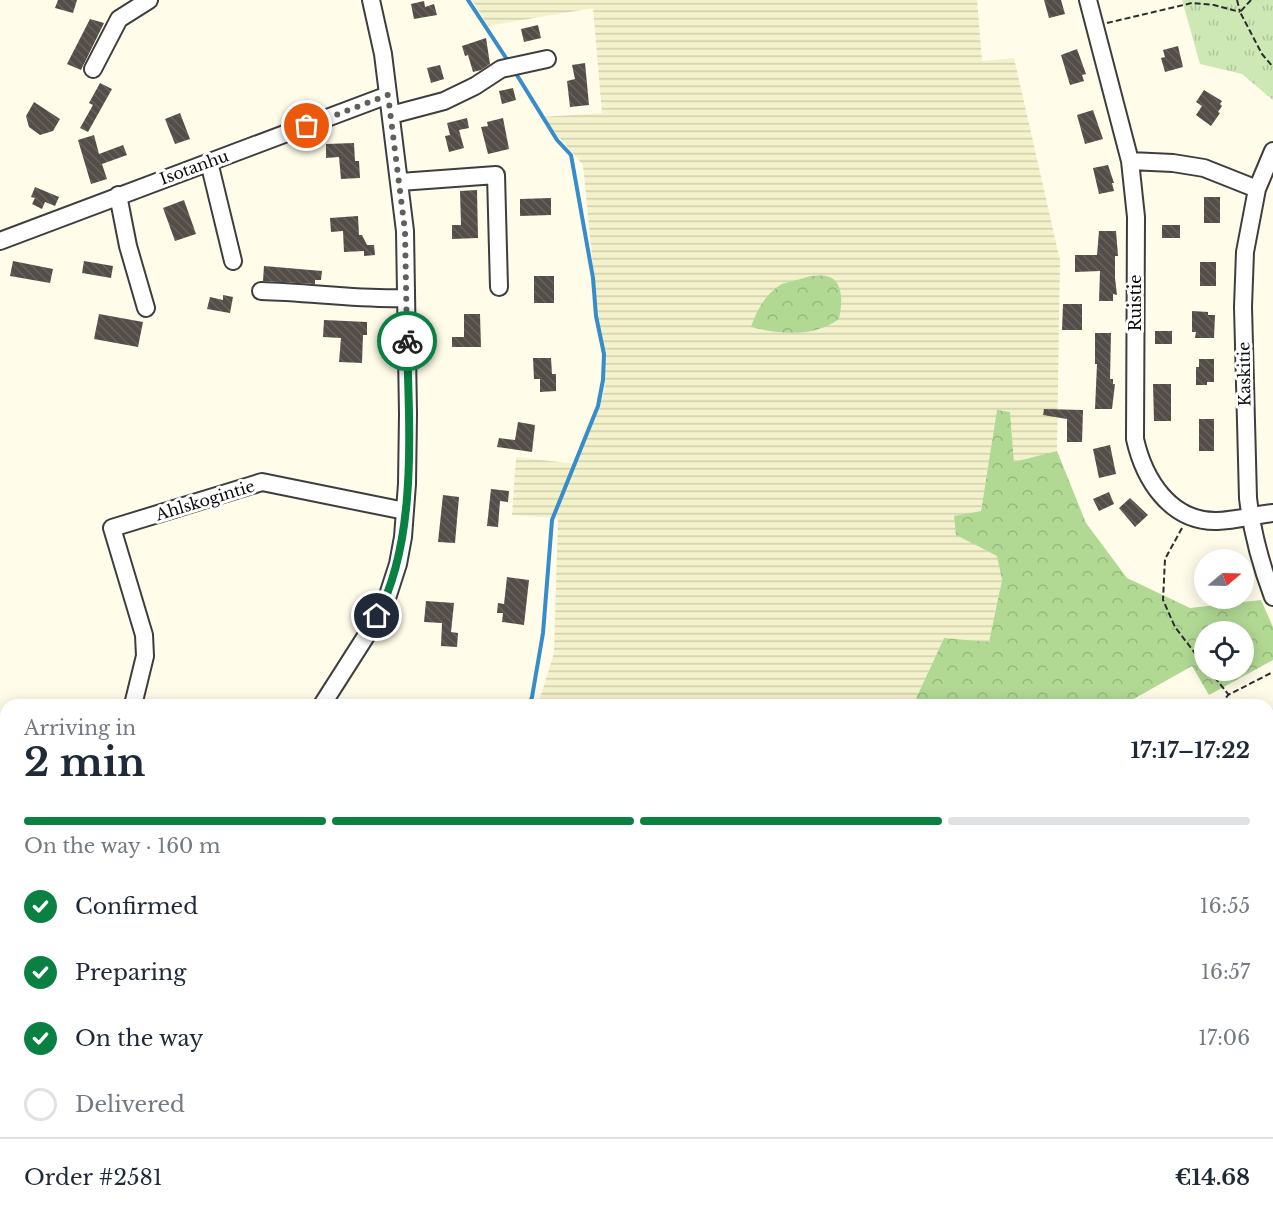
<!DOCTYPE html>
<meta charset="utf-8">
<style>
body{margin:0;font-family:"Libre Baskerville",serif;background:#f2f2f3;color:#1f2937;height:100vh;display:flex;flex-direction:column;font-size:22px;white-space:nowrap}
*{box-sizing:border-box;margin:0}
p{font-size:20px;color:#747a83}
.icon{flex:none;width:33px;height:33px;fill:none;stroke:currentColor;stroke-width:2;stroke-linecap:round;stroke-linejoin:round}
.map{position:relative;flex:1;overflow:hidden}
.details{position:absolute;left:0px;top:699px;width:1274px;height:528px;display:flex;flex-direction:column;background:#fff;border-radius:18px 18px 0 0;box-shadow:0 3px 15px #0003}
.details>*{flex:none}
.needle{width:39px;rotate:71deg}
.controls{position:absolute;left:1194px;top:549px;display:grid;gap:12px}
.controls a{display:grid;place-items:center;width:60px;height:60px;border-radius:50%;background:#fff;box-shadow:0 3px 15px #0003;font-size:30px}
.pin{position:absolute;display:grid;place-items:center;width:51px;height:51px;color:#fff;margin:-26px;border:3px solid #fff;border-radius:50%;box-shadow:0 2px 6px #0007}
.courier{position:absolute;display:grid;place-items:center;width:60px;height:60px;margin:-30px;border:4px solid #0b8043;border-radius:50%;background:#fff;color:#222;box-shadow:0 2px 8px #0007}
.summary em{font-style:normal;font-weight:700}
.summary div{display:flex;flex-direction:column-reverse}
.summary{display:flex;align-items:center;justify-content:space-between;height:102px;padding:0 24px}
h1{font-size:39px;font-weight:700;line-height:45px}
.bar{display:grid;grid-template-columns:repeat(4,1fr);gap:9px 6px;align-content:center;height:72px;padding:0 24px}
.bar i{height:8px;border-radius:4px;background:#e0e1e3}
.bar .selected{background:#0b8043}
.bar p{grid-column:span 4}
.line{display:flex;align-items:center;gap:15px;padding:0 24px;border-top:2px solid #e0e1e3}
.line div{flex:1}
ol{padding:0 24px;list-style:none}
li{display:flex;align-items:center;gap:18px;height:66px}
li p{margin-inline-start:auto}
li .icon{padding:6px;border-radius:50%;background:#0b8043;color:#fff;stroke-width:4}
li:last-child{color:#747a83}
li i{width:33px;height:33px;border:3px solid #e0e1e3;border-radius:50%}
.map>svg:first-child{display:block}
.farmland{fill:url(#farmland-rules)}
.grass{fill:url(#grass-tufts)}
.forest{fill:url(#forest-crowns);fill-rule:evenodd}
.lines{fill:none;stroke-linecap:round;stroke-linejoin:round}
.stream{stroke:#378ccc;stroke-width:4}
.building{fill:url(#building-back-hatch)}
.minor-casing{stroke:#3e3e3e;stroke-width:20}
.path{stroke:#2d2d2d;stroke-width:2;stroke-dasharray:6 3;stroke-linecap:butt}
.minor{stroke:#fff;stroke-width:16}
.done{stroke:#605f59;stroke-width:6;stroke-dasharray:0 10.8}
.route{stroke:#0b8043;stroke-width:8}
.labels{text-anchor:middle;stroke-width:6;stroke-linejoin:round;paint-order:stroke}
.street-label{font-size:16px;fill:#0b0b0b;stroke:#fff}
</style>
<div class="map">
<svg width="1273" height="1227" viewBox="0 0 1273 1227">
<defs>
<pattern id="farmland-rules" width="6" height="5" patternUnits="userSpaceOnUse" patternTransform="scale(1.5)"><rect width="6" height="5" fill="#f4f2cb"/><path d="M0 2.5h6" fill="none" stroke="#d0cead"/></pattern>
<pattern id="grass-tufts" width="24" height="20" patternUnits="userSpaceOnUse" patternTransform="scale(1.5)"><rect width="24" height="20" fill="#cee8b5"/><path d="M3 7l-1-3M5 7V3M7 7l1-3M15 17l-1-3M17 17v-4M19 17l1-3" fill="none" stroke="#b0c69a"/></pattern>
<pattern id="forest-crowns" width="20" height="18" patternUnits="userSpaceOnUse" patternTransform="scale(1.5)"><rect width="20" height="18" fill="#b1d994"/><path d="M2 6a3 3 0 1 1 6 0M12 15a3 3 0 1 1 6 0" fill="none" stroke="#97b97e"/></pattern>
<pattern id="building-back-hatch" width="6" height="6" patternUnits="userSpaceOnUse" patternTransform="scale(1.5)"><rect width="6" height="6" fill="#544d48"/><path d="M-1 5l2 2M0 0l6 6M5-1l2 2" fill="none" stroke="#68625e"/></pattern>
</defs>
<rect width="100%" height="100%" fill="#fffcea"/>
<path class="farmland" d="M472,0h505l5,61 32,-3 46,202 -3,191 -43,12 -4,-50 -13,-3 -16,101 -27,6 24,30 19,8 5,25 -13,63 -45,-5 -31,67h-375l16,-52 4,-135 -46,-3 4,-58 60,7 29,-75 -22,-224 -41,-48 60,-4 -9,-105 -105,18z
M317,1221l-3,6h-83v-5z"/>
<path class="grass" d="M1182,0h91v100l-31,-26 -42,-10z"/>
<path class="forest" d="M811,276c4,0 10,-1 15,0 19,4 16,29 13,43 -26,19 -58,15 -88,8 5,-16 16,-35 31,-43 9,-3 20,-5 29,-8z
M997,410l13,2 4,50 43,-11 29,72 41,55 63,30 71,-8 12,27v33l-64,35 -17,-29 -69,39h-210l31,-67 45,4 13,-62 -5,-24 -41,-21 -2,-19 27,-5zM1204,632h40v38h-40z
M550,1221h503v6h-507z"/>
<g class="lines">
<path class="stream" d="M468,0l40,61
M515,72l42,68 14,15 22,123 3,38 8,38 -1,26 -5,26 -46,114 -9,113 -11,64 -3,8
M223,1227l2,-6"/>
</g>
<path class="building" d="M58,0h19l-4,13 -18,-5z
M1044,0h17l4,14 -16,4z
M424,1l1,6 9,-3 3,11 -23,4 -3,-15z
M90,19l14,4 -23,47 -14,-6z
M538,25l3,13 -17,4 -3,-13z
M486,38l4,26 -9,6 -8,2 -5,-17 -3,1 -3,-10z
M1178,46l5,21 -18,5 -4,-14 4,-1 -2,-7z
M1077,49l9,25 -4,1 2,6 -14,4 -9,-30z
M585,63l4,42 -19,2 -3,-26 8,-2 -3,-14z
M440,65l4,14 -13,4 -4,-15z
M100,83l12,6 -24,43 -8,-4 13,-23 -4,-2z
M513,88l3,12 -14,4 -3,-13z
M1204,90l18,11 -2,3 2,2 -4,6 2,1 -9,13 -15,-11 6,-9 -6,-4z
M34,102l26,17 -7,12 -13,4 -11,-8 -3,-11z
M1093,110l10,29 -18,5 -8,-29z
M180,113l10,26 -15,5 -10,-25z
M467,118l2,10 -10,2 5,18 -15,4 -4,-16 5,-1 -3,-12z
M503,118l6,31 -21,5 -7,-27 7,-1 -1,-4z
M94,135l5,19 24,-9 4,10 -25,9 5,15 -16,5 -13,-44z
M354,143l1,18h4l1,17 -19,1 -2,-22 -13,1v-14z
M1108,165l6,18h-2l2,8 -15,3 -6,-26z
M35,187l24,10 -4,9 -10,-4 -3,7 -10,-5 3,-6 -4,-1z
M477,190l1,48 -26,1v-14h9l-1,-34z
M1204,197h16v26h-16z
M551,198v17l-31,1v-17z
M184,200l12,34 -21,7 -12,-33z
M358,216l1,19h3l5,10h7l1,10 -11,1v-5l-20,1 -1,-21 -12,1 -1,-14z
M1162,225h18v13h-18z
M1099,231h17l2,25h-3v22l2,17 -4,-1v7h-14l1,-30 -25,1v-17h22z
M13,261l40,8 -3,14 -40,-7z
M84,261l29,5 -2,12 -29,-5z
M1200,262h16v24h-16z
M264,266l58,5 -1,9h-6v4l-52,-3z
M534,276h20v27h-20z
M223,295l10,2 -3,16 -23,-4 3,-12 13,3z
M1063,304h19v26h-20z
M1192,311l16,1v3h7l-1,23h-19l1,-6h-4z
M99,314l44,8 -5,25 -44,-8z
M464,314h16l1,33h-29v-10h12z
M324,320l43,2v13h-4l-1,28 -23,-1 2,-24 -18,-1z
M1155,331h17v13h-17z
M1095,333h16l-1,46h3v5h2l-3,25h-17l2,-45h-2z
M533,358h18l1,16h4v17l-16,1v-13h-6z
M1199,359h15v23h-7v3h-11v-18h3z
M1153,384h18v37h-17z
M1044,409l39,1 -1,32h-15v-23l-24,-4z
M1199,419h15v32h-15z
M518,422l17,3 -3,27 -35,-5 2,-9 16,2z
M1110,445l6,29 -17,4 -6,-29z
M491,489l18,2 -1,11 -8,-1 -2,26 -11,-1z
M1109,492l5,12 -15,7 -6,-12z
M443,495l16,2 -4,46 -17,-1z
M1130,498l18,17 -13,12 -16,-19z
M507,577l22,3 -5,45 -22,-3 1,-9h-6l1,-10 6,1z
M426,601l28,2 -3,29 7,1 -1,14 -16,-1 1,-23 -18,-1z"/>
<g class="lines">
<defs>
<path id="minor" d="M1088,0l42,161 6,56 -1,222c9,40 35,83 82,82 19,-1 38,-6 56,-8
M93,69l26,-50 30,-19
M391,115l53,-14 31,-15 26,-17 46,-10
M1273,151l-16,38 -12,63 -2,55 5,191c4,34 13,67 25,99
M1130,161l43,2 31,5 53,21
M209,162l24,99
M400,182l96,-7 3,112
M118,195l10,51 18,62
M0,241l388,-146
M261,291c49,1 97,9 145,7
M133,705l12,-49 -1,-21 -32,-107 150,-46 143,29
M322,705l44,-69 22,-41 10,-31 5,-27 4,-53 1,-70 -3,-183 -22,-177 -12,-54
M1268,805l5,10
M1268,1001l5,1
M1,1031l5,2
M1268,1096l5,-10
M0,1127l6,3
M0,1199l6,3
M51,1221l14,6
M101,1227v-6"/>
</defs>
<use href="#minor" class="minor-casing"/>
<path class="path" d="M1237,0l3,12
M1251,0l-11,12 22,42 11,13
M1107,23l85,-20 22,2 26,7
M1182,528l-17,31 -2,41 12,27 29,38
M1209,670l19,24
M1221,705l7,-10 45,-23
M1153,1221l3,6"/>
<use href="#minor" class="minor"/>
</g>
<g class="lines">
<path class="done" d="M307,126l81,-31 17,136 2,110"/>
<path class="route" d="M377,616c41,-77 32,-190 30,-275"/>
</g>
<g class="labels">
<g class="street-label">
<text transform="translate(194 167) rotate(-20)" y="6">Isotanhu</text>
<text transform="translate(1135 303) rotate(-90)" y="6">Ruistie</text>
<text transform="translate(1244 374) rotate(-91)" y="6">Kaskitie</text>
<text transform="translate(205 500) rotate(-17)" y="6">Ahlskogintie</text>
</g>
</g>
</svg>
<div class="controls">
<a><svg class="needle" viewBox="-14 -14 28 28"><path d="M0-13l5 13h-10z" fill="#e53935"/><path d="M0 13l5-13h-10z" fill="#747a83"/></svg></a>
<a><svg class="icon" aria-label="locate" viewBox="0 0 24 24"><circle cx="12" cy="12" r="6"/><path d="M12 2v4M12 18v4M2 12h4M18 12h4"/></svg></a>
</div>
<div class="pin" style="left:307px;top:126px;background:#ea580c"><svg class="icon" aria-label="bag" viewBox="0 0 24 24"><path d="M5 8h14l-1 12H6zM9 8a3 3 0 0 1 6 0"/></svg></div>
<div class="pin" style="left:377px;top:616px;background:#1f2937"><svg class="icon" aria-label="home" viewBox="0 0 24 24"><path d="M3 11l9-7 9 7M6 9v11h12V9"/></svg></div>
<div class="courier" style="left:407px;top:341px"><svg class="icon" aria-label="bike" viewBox="0 0 24 24"><circle cx="6" cy="16" r="4"/><circle cx="18" cy="16" r="4"/><path d="M6 16l4-8h5l3 8M10 8l3 8H6M13 5h3"/></svg></div>
<section class="details">
<div class="summary"><div><h1>2 min</h1><p>Arriving in</p></div><em>17:17–17:22</em></div>
<div class="bar"><i class="selected"></i><i class="selected"></i><i class="selected"></i><i></i><p>On the way · 160 m</p></div>
<ol>
<li><svg class="icon" aria-label="check" viewBox="0 0 24 24"><path d="M5 12l5 5 9-10"/></svg>Confirmed<p>16:55</p></li>
<li><svg class="icon" aria-label="check" viewBox="0 0 24 24"><path d="M5 12l5 5 9-10"/></svg>Preparing<p>16:57</p></li>
<li><svg class="icon" aria-label="check" viewBox="0 0 24 24"><path d="M5 12l5 5 9-10"/></svg>On the way<p>17:06</p></li>
<li><i></i>Delivered</li>
</ol>
<div class="line" style="height:78px"><div>Order #2581</div><b>€14.68</b></div>
</section>
</div>
